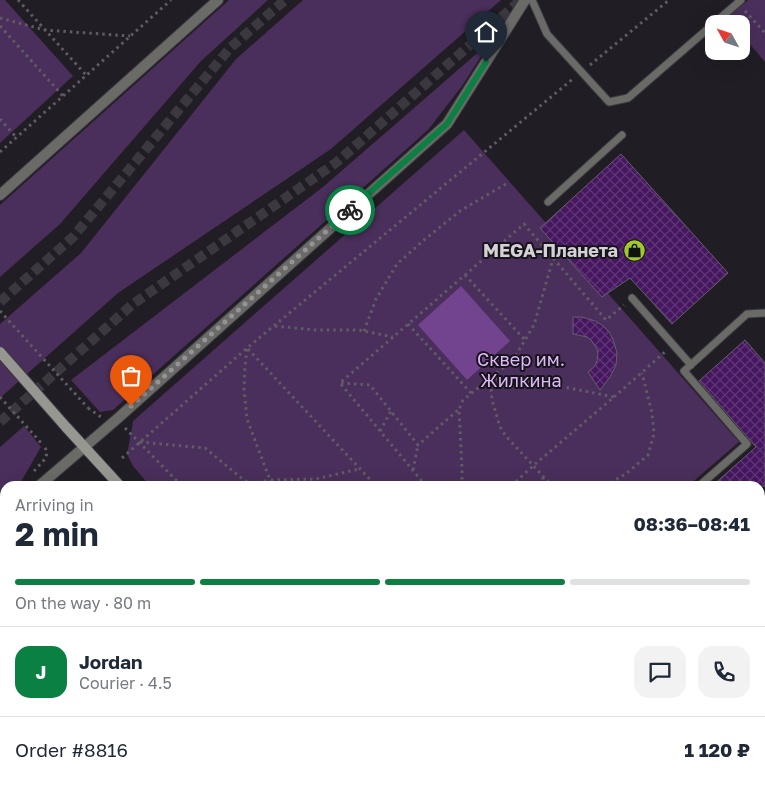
<!DOCTYPE html>
<meta charset="utf-8">
<style>
body{margin:0;font-family:"Golos Text",sans-serif;background:#f2f2f3;color:#1f2937;height:100vh;display:flex;flex-direction:column;font-size:19px;white-space:nowrap}
*{box-sizing:border-box;margin:0}
p{font-size:16px;color:#747a83}
.icon{flex:none;width:28px;height:28px;fill:none;stroke:currentColor;stroke-width:2;stroke-linecap:round;stroke-linejoin:round}
.map{position:relative;flex:1;overflow:hidden}
.details{position:absolute;left:0px;top:481px;width:765px;height:311px;display:flex;flex-direction:column;background:#fff;border-radius:15px 15px 0 0;box-shadow:0 5px 20px #0002}
.details>*{flex:none}
.needle{width:32px;rotate:310deg}
.tools{position:absolute;left:705px;top:15px;display:grid;gap:10px}
.tools a{display:grid;place-items:center;width:45px;height:45px;border-radius:10px;background:#fff;box-shadow:0 5px 20px #0002;font-size:25px}
.pin{position:absolute;display:grid;place-items:center;width:42px;height:42px;color:#fff;margin:-51px -21px;border-radius:50% 50% 50% 0;rotate:-45deg;box-shadow:0 0 5px #0007}
.pin .icon{rotate:45deg}
.courier{position:absolute;display:grid;place-items:center;width:50px;height:50px;margin:-25px;border:4px solid #0b8043;border-radius:50%;background:#fff;color:#222;box-shadow:0 1px 6px #0007}
.headline em{font-style:normal;font-weight:700}
.headline div{display:flex;flex-direction:column-reverse}
.headline{display:flex;align-items:center;justify-content:space-between;height:85px;padding:0 15px}
h1{font-size:32px;font-weight:700;line-height:38px}
.bar{display:grid;grid-template-columns:repeat(4,1fr);gap:8px 5px;align-content:center;height:60px;padding:0 15px}
.bar i{height:6px;border-radius:4px;background:#e0e1e3}
.bar .current{background:#0b8043}
.bar p{grid-column:span 4}
.line{display:flex;align-items:center;gap:12px;padding:0 15px;border-top:1px solid #e0e1e3}
.line div{flex:1}
.round{display:grid;place-items:center;flex:none;width:52px;height:52px;border-radius:15px;background:#f2f2f3}
.map>svg:first-child{display:block}
.green{fill:#4a2e5b}
.water{fill:#72438f}
.building{fill:url(#building-cross-hatch);stroke:#645f68}
.lines{fill:none;stroke-linecap:round;stroke-linejoin:round}
.secondary-tunnel{stroke:#3c383f;stroke-width:10;stroke-dasharray:10 5;stroke-linecap:butt}
.lane-casing{stroke:#3e3a41;stroke-width:9}
.street-casing{stroke:#3e3a41;stroke-width:12}
.secondary-casing{stroke:#3e3a41;stroke-width:12}
.path{stroke:#605c63;stroke-width:3;stroke-dasharray:2.5 4;stroke-linecap:butt}
.lane{stroke:#6a6b67;stroke-width:7}
.street{stroke:#6a6b67;stroke-width:10}
.secondary{stroke:#959790;stroke-width:10}
.secondary-bridge-casing{stroke:#3e3a41;stroke-width:12;stroke-linecap:butt}
.path-bridge{stroke:#605c63;stroke-width:3;stroke-dasharray:2.5 4;stroke-linecap:butt}
.secondary-bridge{stroke:#959790;stroke-width:10}
.done{stroke:#969398;stroke-width:5;stroke-dasharray:0 9}
.route{stroke:#0b8043;stroke-width:6}
.labels{text-anchor:middle;stroke-width:4;stroke-linejoin:round;paint-order:stroke}
.poi-label{font-size:18px;font-weight:bold;fill:#d5d2d7;stroke:#18141b;text-anchor:end}
.park-label{font-size:18px;fill:#ddb8f6;stroke:#18141b}
</style>
<div class="map">
<svg width="765" height="792" viewBox="0 0 765 792">
<defs>
<pattern id="building-cross-hatch" width="8" height="8" patternUnits="userSpaceOnUse" patternTransform="scale(1.25)"><rect width="8" height="8" fill="#461660"/><path d="M0 0l8 8M0 8l8-8" fill="none" stroke="#603776"/></pattern>
</defs>
<rect width="100%" height="100%" fill="#211d24"/>
<path class="green" d="M0,0h5l68,76 -73,67z
M229,0h39l-67,61 -141,163 -60,53v-72z
M303,0h198l-170,149 -213,144 -118,105v-74l81,-71 155,-194z
M748,0h17v62l-24,-28v-10h-9l-5,-6z
M490,42l-28,44 -34,44 -315,280 -13,2 -29,-32 252,-193z
M464,130l275,312 -51,44h-538l-17,-20 -6,-12 5,-26 1,-7z
M24,426l17,21 -19,33 -6,6h-11v10l-5,4v-53z"/>
<path class="water" d="M461,286l49,55 -43,39 -49,-55z"/>
<path class="building" d="M621,154l107,119 -56,51 -42,-46 -28,19 -62,-69z
M573,317h9l13,4 7,4 7,7 4,7 4,14 -1,12 -6,12 -10,13 -12,-18 7,-6 2,-5 1,-7 -1,-5 -6,-9 -4,-3 -14,-3z
M745,340l20,23v123h-53l44,-39 -57,-66z"/>
<g class="lines">
<path class="secondary-tunnel" d="M0,302l73,-65 157,-189 55,-48
M0,422l133,-118 204,-142 184,-162"/>
<defs>
<path id="lane" d="M532,0l15,34 62,68 19,-4 113,-98
M548,202l74,-67
M632,298l59,67
M699,486l48,-42 -63,-73 63,-57 18,-1
M760,676l5,-4
M247,792l5,-4
M633,792l5,-4"/>
<path id="street" d="M0,195l218,-195
M39,486l78,-67 330,-295 78,-124
M0,521l5,-4
M313,788l4,4"/>
<path id="secondary" d="M66,427l54,59
M377,788l4,4
M408,788l4,4"/>
</defs>
<use href="#lane" class="lane-casing"/>
<use href="#street" class="street-casing"/>
<use href="#secondary" class="secondary-casing"/>
<path class="path" d="M18,0l68,75
M745,11l20,22
M0,18l45,12 85,6
M0,26l63,70
M590,65l79,-65
M0,119l16,18
M0,152l171,-152
M465,275l60,65
M408,324l63,69
M275,326l40,4h44l34,7
M364,331l12,-32 21,-35 27,-24 36,-29 49,-29
M247,349l-2,17 -1,23 3,30 23,61 46,-1 43,-10
M248,349l128,137
M341,383l29,2 48,60 40,-35
M614,397l52,-46
M88,408l13,9
M125,428l57,58
M380,431l11,-20
M140,442l65,6 40,33 11,2 14,-3 2,6
M122,458l125,-110 327,-270
M413,470l5,-25
M34,471l12,-13 1,-7 -4,-6
M92,486l2,-2
M426,486l-86,-103 184,-159 82,96 18,-15
M462,486v-17l-3,-59 4,-10 50,-40 21,-35 19,-66
M511,486l22,-20 81,-69 -70,-14 -54,-5 2,22 8,27 5,8 47,51
M543,486v-9
M605,486l22,-13 21,-18 6,-21 -2,-21 -10,-40
M0,568l5,-5
M472,788l4,4"/>
<use href="#lane" class="lane"/>
<use href="#street" class="street"/>
<use href="#secondary" class="secondary"/>
<defs>
<path id="secondary-bridge" d="M0,352l66,75"/>
</defs>
<use href="#secondary-bridge" class="secondary-bridge-casing"/>
<path class="path-bridge" d="M0,311l88,97
M0,397l43,48"/>
<use href="#secondary-bridge" class="secondary-bridge"/>
</g>
<g class="lines">
<path class="done" d="M131,406l219,-196"/>
<path class="route" d="M350,210l97,-86 39,-62"/>
</g>
<defs>
<symbol id="shop-disc" viewBox="-11 -11 22 22"><circle r="9.5" fill="#a1c92a" stroke="#18141b"/><path d="M-5-2.5h2.3a2.7 3.5 0 0 1 5.4 0H5L5.5 6h-11ZM-1.5-2.5h3a1.5 2.3 0 0 0-3 0Z" fill="#111"/></symbol>
</defs>
<g fill-rule="evenodd">
<use href="#shop-disc" x="622" y="238" width="25" height="25"/>
</g>
<g class="labels">
<g class="poi-label">
<text x="618" y="257">MEGA-Планета</text>
</g>
<g class="park-label">
<text x="521" y="366">Сквер им.<tspan x="521" dy="21">Жилкина</tspan></text>
</g>
</g>
</svg>
<div class="tools">
<a><svg class="needle" viewBox="-14 -14 28 28"><path d="M0-13l5 13h-10z" fill="#e53935"/><path d="M0 13l5-13h-10z" fill="#747a83"/></svg></a>
</div>
<div class="pin" style="left:131px;top:406px;background:#ea580c"><svg class="icon" aria-label="bag" viewBox="0 0 24 24"><path d="M5 8h14l-1 12H6zM9 8a3 3 0 0 1 6 0"/></svg></div>
<div class="pin" style="left:486px;top:62px;background:#1f2937"><svg class="icon" aria-label="home" viewBox="0 0 24 24"><path d="M3 11l9-7 9 7M6 9v11h12V9"/></svg></div>
<div class="courier" style="left:350px;top:210px"><svg class="icon" aria-label="bike" viewBox="0 0 24 24"><circle cx="6" cy="16" r="4"/><circle cx="18" cy="16" r="4"/><path d="M6 16l4-8h5l3 8M10 8l3 8H6M13 5h3"/></svg></div>
<section class="details">
<div class="headline"><div><h1>2 min</h1><p>Arriving in</p></div><em>08:36–08:41</em></div>
<div class="bar"><i class="current"></i><i class="current"></i><i class="current"></i><i></i><p>On the way · 80 m</p></div>
<div class="line" style="height:90px"><b class="round" style="background:#0b8043;color:#fff">J</b><div><b>Jordan</b><p>Courier · 4.5</p></div><a class="round"><svg class="icon" aria-label="chat" viewBox="0 0 24 24"><path d="M4 5h16v11H9l-5 4z"/></svg></a><a class="round"><svg class="icon" aria-label="phone" viewBox="0 0 24 24"><path d="M5 4h4l2 5-3 2q2 4 5 5l2-3 5 2v4C11 20 4 13 5 4z"/></svg></a></div>
<div class="line" style="height:65px"><div>Order #8816</div><b>1 120 ₽</b></div>
</section>
</div>
